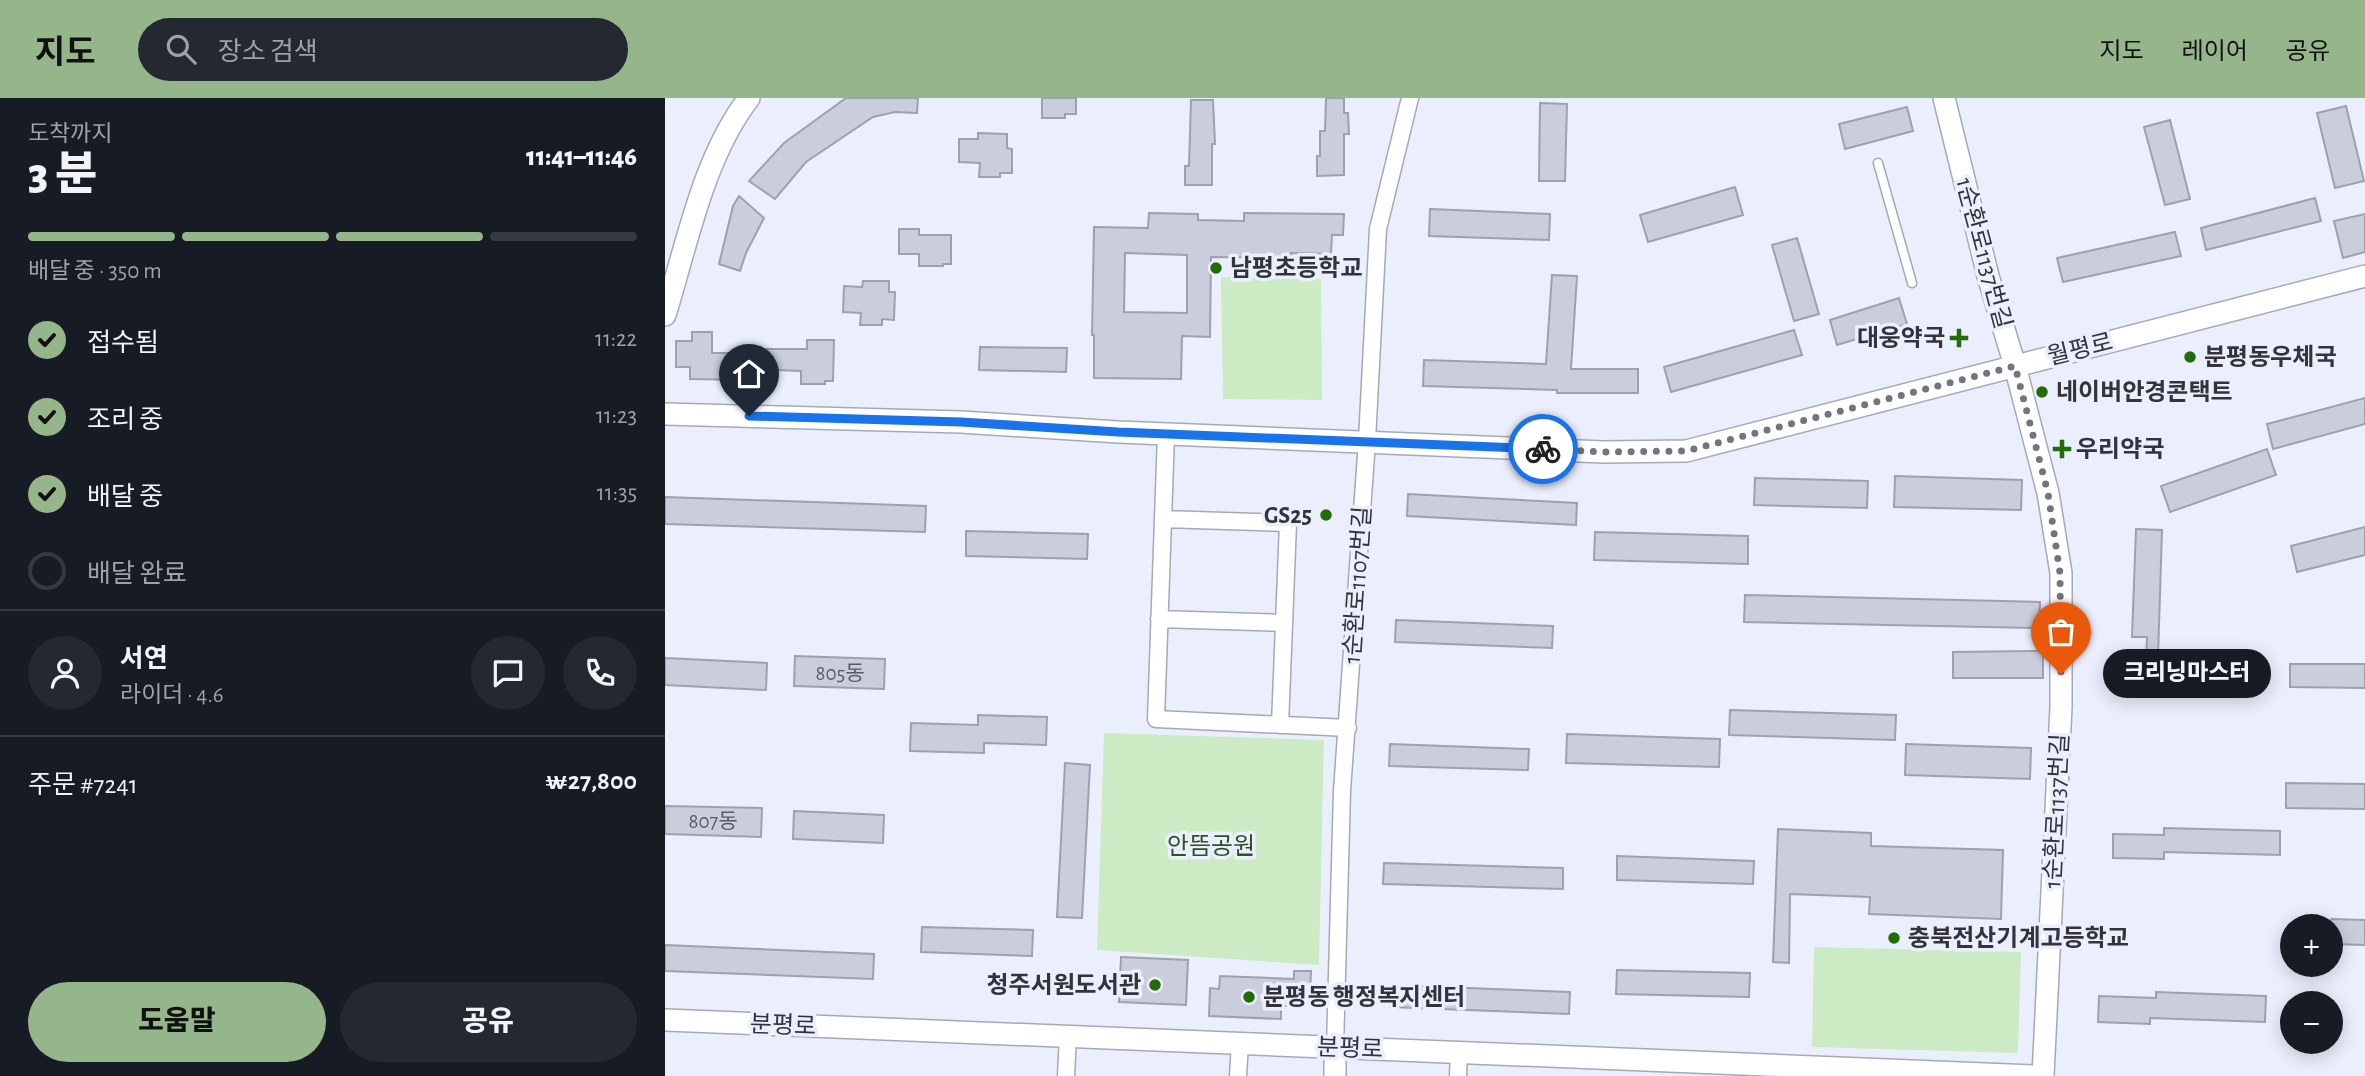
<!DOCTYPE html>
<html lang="ko">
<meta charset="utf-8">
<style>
body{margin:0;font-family:"Alegreya Sans","Noto Sans KR",sans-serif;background:#242831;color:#f1f3f6;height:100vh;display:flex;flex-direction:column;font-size:26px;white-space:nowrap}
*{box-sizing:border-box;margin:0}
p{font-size:23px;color:#9ea1a6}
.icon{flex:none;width:38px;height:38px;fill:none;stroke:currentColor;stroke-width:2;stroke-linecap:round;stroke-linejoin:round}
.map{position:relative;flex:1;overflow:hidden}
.details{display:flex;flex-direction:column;background:#171b24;width:665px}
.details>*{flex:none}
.fabs{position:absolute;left:1615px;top:816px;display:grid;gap:14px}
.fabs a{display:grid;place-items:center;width:63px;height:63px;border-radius:50%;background:#171b24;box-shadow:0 4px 18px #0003;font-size:35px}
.pin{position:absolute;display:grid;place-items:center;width:60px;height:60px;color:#fff;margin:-72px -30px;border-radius:50% 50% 50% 0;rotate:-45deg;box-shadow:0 0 7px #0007}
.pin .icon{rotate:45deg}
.courier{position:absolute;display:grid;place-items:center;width:70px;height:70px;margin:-35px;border:5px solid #1a73e8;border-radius:50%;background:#fff;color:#222;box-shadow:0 2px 9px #0007}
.bubble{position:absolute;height:49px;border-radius:24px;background:#171b24;box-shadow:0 4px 18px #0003;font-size:23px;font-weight:800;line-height:49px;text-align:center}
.summary em{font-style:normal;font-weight:800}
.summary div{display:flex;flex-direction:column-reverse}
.summary{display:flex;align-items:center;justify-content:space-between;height:119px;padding:0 28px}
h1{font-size:46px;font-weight:800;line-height:52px}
.bar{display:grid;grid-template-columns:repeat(4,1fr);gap:10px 7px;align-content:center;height:84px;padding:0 28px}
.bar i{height:9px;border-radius:5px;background:#363941}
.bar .on{background:#94b68a}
.bar p{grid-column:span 4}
.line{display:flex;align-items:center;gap:18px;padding:0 28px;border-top:2px solid #363941}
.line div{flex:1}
.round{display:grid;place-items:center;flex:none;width:74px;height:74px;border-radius:37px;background:#242831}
ol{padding:0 28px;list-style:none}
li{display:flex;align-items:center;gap:21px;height:77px}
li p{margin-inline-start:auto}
li .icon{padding:7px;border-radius:50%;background:#94b68a;color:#111;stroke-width:4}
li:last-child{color:#9ea1a6}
li i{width:38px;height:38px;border:4px solid #363941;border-radius:50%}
.button{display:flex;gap:14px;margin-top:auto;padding:14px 28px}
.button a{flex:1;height:80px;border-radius:42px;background:#94b68a;color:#111;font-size:28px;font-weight:800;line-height:80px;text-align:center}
.button a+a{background:#242831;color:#f1f3f6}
header{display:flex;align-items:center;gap:42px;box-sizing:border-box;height:98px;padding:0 35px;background:#94b68a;color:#111}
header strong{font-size:33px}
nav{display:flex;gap:38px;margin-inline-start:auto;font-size:24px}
.search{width:490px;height:63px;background:#242831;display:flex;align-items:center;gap:18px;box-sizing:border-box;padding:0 24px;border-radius:38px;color:#9ea1a6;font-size:26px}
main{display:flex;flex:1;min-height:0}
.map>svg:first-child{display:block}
.green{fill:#ccebc4}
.building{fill:#cacedc;stroke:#9da1ae;stroke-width:2;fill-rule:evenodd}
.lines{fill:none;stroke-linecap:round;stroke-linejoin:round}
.service-casing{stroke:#a5a9b7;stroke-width:11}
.minor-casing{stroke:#a5a9b7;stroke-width:19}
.tertiary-casing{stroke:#a5a9b7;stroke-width:24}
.service{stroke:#fff;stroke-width:8}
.minor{stroke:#fff;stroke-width:16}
.tertiary{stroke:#fff;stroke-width:21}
.done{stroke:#73757e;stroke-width:7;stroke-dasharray:0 12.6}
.route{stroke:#1a73e8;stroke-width:9}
.poi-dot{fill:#236b06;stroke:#ebeffd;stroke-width:2.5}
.labels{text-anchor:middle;stroke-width:7;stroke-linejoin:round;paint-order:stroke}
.number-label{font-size:21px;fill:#585a62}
.street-label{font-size:24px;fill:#32343a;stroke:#ebeffd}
.poi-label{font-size:24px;font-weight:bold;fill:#32343a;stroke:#ebeffd;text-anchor:start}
.park-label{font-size:24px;fill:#29541d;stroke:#ebeffd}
</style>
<header>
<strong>지도</strong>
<div class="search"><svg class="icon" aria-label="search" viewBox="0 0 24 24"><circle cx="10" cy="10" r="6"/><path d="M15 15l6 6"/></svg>장소 검색</div>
<nav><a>지도</a><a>레이어</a><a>공유</a></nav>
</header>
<main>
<section class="details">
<div class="summary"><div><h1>3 분</h1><p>도착까지</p></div><em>11:41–11:46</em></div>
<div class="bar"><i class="on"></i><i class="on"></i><i class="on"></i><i></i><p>배달 중 · 350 m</p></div>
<ol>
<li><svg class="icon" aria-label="check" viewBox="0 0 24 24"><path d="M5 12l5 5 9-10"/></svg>접수됨<p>11:22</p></li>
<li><svg class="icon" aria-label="check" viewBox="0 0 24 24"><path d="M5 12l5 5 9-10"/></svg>조리 중<p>11:23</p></li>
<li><svg class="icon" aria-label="check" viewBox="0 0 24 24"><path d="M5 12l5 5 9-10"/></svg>배달 중<p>11:35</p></li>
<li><i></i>배달 완료</li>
</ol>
<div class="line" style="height:126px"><a class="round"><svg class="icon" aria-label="person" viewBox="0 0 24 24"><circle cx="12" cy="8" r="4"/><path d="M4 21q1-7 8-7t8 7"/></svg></a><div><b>서연</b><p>라이더 · 4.6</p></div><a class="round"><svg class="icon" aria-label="chat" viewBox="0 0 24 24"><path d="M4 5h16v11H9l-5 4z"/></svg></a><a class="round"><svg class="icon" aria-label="phone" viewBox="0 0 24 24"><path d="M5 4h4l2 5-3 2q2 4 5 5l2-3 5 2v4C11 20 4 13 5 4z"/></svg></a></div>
<div class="line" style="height:91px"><div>주문 #7241</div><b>₩27,800</b></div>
<div class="button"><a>도움말</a><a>공유</a></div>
</section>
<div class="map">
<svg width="1700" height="978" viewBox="0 0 1700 978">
<rect width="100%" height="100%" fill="#ebeffd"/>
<path class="green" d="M556,179l100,2 1,121 -99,-1z
M439,635l220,7 -5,225 -222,-15z
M1149,849l207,5 -3,101 -206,-6z"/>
<path class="building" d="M181,0h72l-1,15 -22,-1 -22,5 -67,45 -31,37 -26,-18 35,-38z
M377,0h34v16h-11v4h-23z
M661,0h18v15h4l1,21h-5v41l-27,1v-20h3v-25h5z
M526,2h22l2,44h-3v41h-27v-19h4z
M875,5l27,1 -2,77h-26z
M1681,8l18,75 -29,7 -18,-75z
M1242,9l6,24 -68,18 -6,-25z
M1505,22l20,79 -25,6 -21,-78z
M313,35l29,1v14l5,1v24h-12v4h-21l1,-14 -21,-1v-23h19z
M1070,89l8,28 -95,27 -8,-27z
M74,98l25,22 -18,35 -6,18 -21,-7 14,-58z
M1650,100l6,23 -115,29 -5,-22z
M765,111l120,5 -1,26 -120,-4z
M484,115l49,1v6l46,1v-8l100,1 -1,21h-11l-1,19 -40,-1v5l-80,-1 -1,80 -28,-1 -1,43 -87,-1v-43h-2l2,-108 54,1zM460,155l62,2v58l-63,-1z
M1700,116v38l-22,6 -9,-37z
M234,131h20v6h32v29h-8v2h-24v-12h-20z
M1510,134l6,24 -118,26 -6,-24z
M1132,140l22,76 -25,7 -22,-76z
M887,177l25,1 -6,93h67v24h-81v-3l-134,-4 1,-26 122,4z
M198,183h26v11h6l-1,28 -12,-1v6h-22l1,-12 -18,-1 1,-26 18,1z
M1234,200l8,26 -70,21 -7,-25z
M1129,232l8,25 -131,37 -7,-25z
M27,234h20v21h37v-6h12v2h46v-9h27l-1,41h-8v3h-24v-13l-53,-2v11l-58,-1v-12h-14v-26h16z
M315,249l87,1 -1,24 -87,-2z
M1700,300v26l-92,25 -6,-25z
M1602,351l9,26 -106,37 -9,-26z
M1230,378l127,4 -1,30 -127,-3z
M1090,380l113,3 -1,27 -113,-3z
M743,396l169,9 -1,22 -169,-9z
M0,399l261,9 -1,26 -260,-8z
M1700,429v28l-68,17 -6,-26z
M1471,431l26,1 -4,127 96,4v24l-109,-3 2,-45h-15z
M301,433l122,3 -1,25 -121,-3z
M930,434l153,4v28l-154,-4z
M1080,497l295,7 -1,26 -295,-6z
M731,522l157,6 -1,22 -157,-6z
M1378,553v27h-90v-26z
M130,558l90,3 -1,30 -90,-3z
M0,560l102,5 -1,27 -101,-5z
M1625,566h75v24l-75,-1z
M1065,612l166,5 -1,25 -166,-5z
M313,617l69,2 -1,28 -62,-2v10l-74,-2 1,-28 67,2z
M902,636l153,5 -1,28 -153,-4z
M725,646l139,5 -1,21 -139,-4z
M1241,646l125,4 -1,31 -125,-4z
M400,665l25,2 -8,153 -25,-1z
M1621,685l79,1v25l-79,-1z
M0,708l97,2 -1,29 -96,-3z
M129,713l90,4 -1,28 -90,-4z
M1499,730l116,3v24l-116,-3v7l-51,-1v-24l51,1z
M1113,731l93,4v13l132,4 -2,69 -132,-5 1,-17 -80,-3 -1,69 -16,-1z
M952,758l137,5 -1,23 -136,-4z
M719,765l179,5v21l-180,-5z
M1666,821l34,1v25l-34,-1z
M257,829l111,3 -1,26 -111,-4z
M0,847l209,9 -1,25 -208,-8z
M456,859l67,3 -2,45 -67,-3z
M952,872l133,3 -1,24 -133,-3z
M629,873h17l-1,20h-20l-1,15h-8v13l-72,-3 1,-28 9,1 1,-13 74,3z
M726,887l179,7 -1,22 -179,-7z
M1491,894l110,4 -1,26 -115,-4v6l-52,-2 1,-26 57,2z"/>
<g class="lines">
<defs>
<path id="service" d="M1213,65l34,120"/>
<path id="minor" d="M501,336l-10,285 192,9
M498,421l125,4 -8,202
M494,521l125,4
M670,949l7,-256 25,-350 11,-212 32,-131
M401,978l2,-40
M573,978l2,-33
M793,978l1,-24"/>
<path id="tertiary" d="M1279,0l44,178 27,90 33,127 13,80v134l-18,369
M0,217c22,-71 38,-157 84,-217
M0,316l296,8 157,10 486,20 82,-1 679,-175
M0,922l1370,56
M670,978v-29"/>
</defs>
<use href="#service" class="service-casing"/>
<use href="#minor" class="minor-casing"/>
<use href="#tertiary" class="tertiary-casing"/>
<use href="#service" class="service"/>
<use href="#minor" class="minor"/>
<use href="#tertiary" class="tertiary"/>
</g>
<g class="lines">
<path class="done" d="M878,351l61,3 82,-1 329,-85 33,127 12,80 1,101"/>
<path class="route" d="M84,318l212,6 157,10 425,17"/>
</g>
<g class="poi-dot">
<circle cx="551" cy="170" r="7"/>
<path d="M1290.5 229.5h7v7h7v7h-7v7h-7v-7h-7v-7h7z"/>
<circle cx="1525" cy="259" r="7"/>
<circle cx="1377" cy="294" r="7"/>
<path d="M1393.5 340.5h7v7h7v7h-7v7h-7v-7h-7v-7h7z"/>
<circle cx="661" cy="417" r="7"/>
<circle cx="1229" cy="840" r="7"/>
<circle cx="490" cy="887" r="7"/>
<circle cx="584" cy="899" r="7"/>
</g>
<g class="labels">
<g class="number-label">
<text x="175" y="582">805동</text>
<text x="48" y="730">807동</text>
</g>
<g class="street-label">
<text transform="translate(1319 155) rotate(75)" y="8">1순환로1137번길</text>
<text transform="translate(1415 251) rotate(-14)" y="8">월평로</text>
<text transform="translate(692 487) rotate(-86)" y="8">1순환로1107번길</text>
<text transform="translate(1391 713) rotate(-87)" y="8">1순환로1137번길</text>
<text transform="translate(118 927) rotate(2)" y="8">분평로</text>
<text transform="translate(685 950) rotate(2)" y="8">분평로</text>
</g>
<g class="poi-label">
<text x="565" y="178">남평초등학교</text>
<text x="1280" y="248" text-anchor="end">대웅약국</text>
<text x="1539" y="267">분평동우체국</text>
<text x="1391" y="302">네이버안경콘택트</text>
<text x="1411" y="359">우리약국</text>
<text x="647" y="425" text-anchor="end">GS25</text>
<text x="1243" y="848">충북전산기계고등학교</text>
<text x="476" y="895" text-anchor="end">청주서원도서관</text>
<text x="598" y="907">분평동 행정복지센터</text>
</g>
<g class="park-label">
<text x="546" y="756">안뜸공원</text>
</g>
</g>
</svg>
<div class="fabs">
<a>+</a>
<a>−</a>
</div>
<div class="pin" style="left:1396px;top:576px;background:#ea580c"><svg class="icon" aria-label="bag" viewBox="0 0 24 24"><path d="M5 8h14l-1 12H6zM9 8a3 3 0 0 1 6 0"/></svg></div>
<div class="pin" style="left:84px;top:318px;background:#1f2937"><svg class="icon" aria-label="home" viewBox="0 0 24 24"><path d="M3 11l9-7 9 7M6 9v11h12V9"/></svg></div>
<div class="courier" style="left:878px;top:351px"><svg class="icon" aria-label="bike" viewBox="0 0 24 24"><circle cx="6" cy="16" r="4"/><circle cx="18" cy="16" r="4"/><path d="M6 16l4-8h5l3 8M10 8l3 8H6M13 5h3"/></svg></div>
<div class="bubble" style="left:1438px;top:551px;width:168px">크리닝마스터</div>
</div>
</main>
